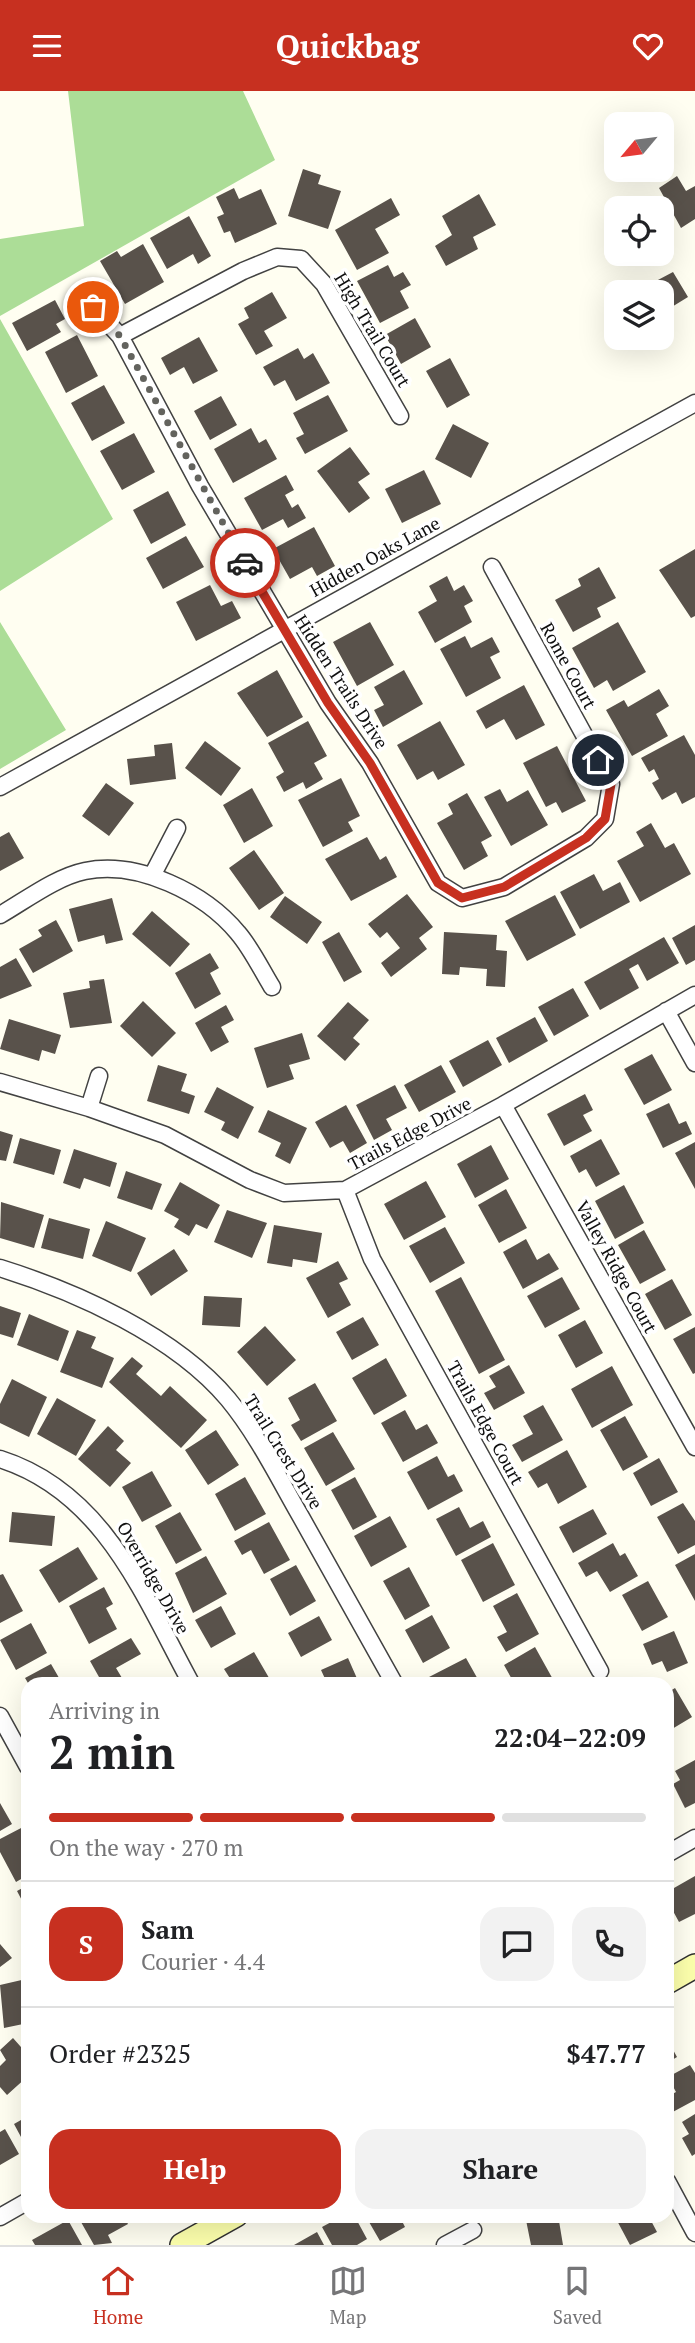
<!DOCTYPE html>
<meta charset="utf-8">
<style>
body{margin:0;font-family:"PT Serif",serif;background:#f2f2f2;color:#202124;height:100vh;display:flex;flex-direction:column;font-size:26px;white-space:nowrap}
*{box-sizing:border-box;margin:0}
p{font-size:23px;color:#757577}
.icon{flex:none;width:38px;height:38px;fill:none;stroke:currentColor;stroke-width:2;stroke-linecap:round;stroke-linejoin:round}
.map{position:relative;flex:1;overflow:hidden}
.sheet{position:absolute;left:21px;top:1586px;width:653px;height:546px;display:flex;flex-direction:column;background:#fff;border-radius:21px;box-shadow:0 7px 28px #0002}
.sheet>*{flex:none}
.needle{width:46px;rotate:241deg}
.controls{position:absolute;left:604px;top:21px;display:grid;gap:14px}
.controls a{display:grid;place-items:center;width:70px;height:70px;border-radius:14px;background:#fff;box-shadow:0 7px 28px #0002;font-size:35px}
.pin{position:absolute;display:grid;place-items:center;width:60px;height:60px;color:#fff;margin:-30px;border:4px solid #fff;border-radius:50%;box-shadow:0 2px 7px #0007}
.courier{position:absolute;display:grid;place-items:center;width:70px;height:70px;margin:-35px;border:5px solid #c73020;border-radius:50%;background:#fff;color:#222;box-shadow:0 2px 9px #0007}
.head em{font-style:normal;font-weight:700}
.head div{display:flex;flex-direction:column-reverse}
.head{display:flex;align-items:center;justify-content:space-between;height:119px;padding:0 28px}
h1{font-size:46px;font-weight:700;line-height:52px}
.bar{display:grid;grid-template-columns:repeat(4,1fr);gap:10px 7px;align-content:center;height:84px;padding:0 28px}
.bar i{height:9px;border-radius:5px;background:#e0e0e0}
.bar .active{background:#c73020}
.bar p{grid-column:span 4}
.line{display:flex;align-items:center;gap:18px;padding:0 28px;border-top:2px solid #e0e0e0}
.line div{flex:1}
.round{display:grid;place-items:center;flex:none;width:74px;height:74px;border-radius:21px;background:#f2f2f2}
.primary-button{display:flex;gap:14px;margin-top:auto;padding:14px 28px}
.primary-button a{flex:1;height:80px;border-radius:21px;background:#c73020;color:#fff;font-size:28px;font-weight:700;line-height:80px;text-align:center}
.primary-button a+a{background:#f2f2f2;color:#202124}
header{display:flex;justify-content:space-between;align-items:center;height:91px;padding:0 28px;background:#c73020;color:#fff;font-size:32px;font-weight:700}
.dock{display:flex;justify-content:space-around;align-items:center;height:98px;border-top:2px solid #e0e0e0;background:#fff;font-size:19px;color:#757577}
.dock a{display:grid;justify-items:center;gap:4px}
.dock .active{color:#c73020}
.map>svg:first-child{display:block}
.forest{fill:#acdd97}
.building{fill:#59524b}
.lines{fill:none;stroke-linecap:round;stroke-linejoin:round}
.street-casing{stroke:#424242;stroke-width:19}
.secondary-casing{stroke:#313131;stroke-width:26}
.street{stroke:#fff;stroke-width:16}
.secondary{stroke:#fcffac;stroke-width:23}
.done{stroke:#63635e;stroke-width:7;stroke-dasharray:0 12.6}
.route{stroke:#c73020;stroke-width:9}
.labels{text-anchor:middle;stroke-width:7;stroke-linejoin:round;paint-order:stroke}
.street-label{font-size:18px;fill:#0f0f0f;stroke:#fff}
</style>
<header><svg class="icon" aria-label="menu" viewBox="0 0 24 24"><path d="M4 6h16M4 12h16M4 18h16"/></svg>Quickbag<svg class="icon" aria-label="heart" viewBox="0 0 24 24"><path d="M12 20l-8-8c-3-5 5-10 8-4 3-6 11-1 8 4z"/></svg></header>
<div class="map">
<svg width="695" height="2154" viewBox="0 0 695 2154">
<rect width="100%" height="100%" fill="#fffef1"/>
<path class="forest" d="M68,0h175l32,69 -275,156v-77l84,-13z
M0,228l113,200 -113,72z
M0,531l66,108 -66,39z"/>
<path class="building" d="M303,78l18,6 -3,9 23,7 -13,38 -40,-13z
M677,85l9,15 9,-5v33l-14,9 -22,-40z
M234,97l5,11 22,-10 16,35 -42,19 -5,-12 -6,2 -7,-16 7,-3 -8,-17z
M479,103l17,31 -23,12 5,12 -32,17 -11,-20 17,-11 -10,-19z
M391,107l9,17 -25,14 14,24 -32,17 -22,-40z
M189,125l22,40 -13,8 -5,-10 -26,15 -17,-31z
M143,153l21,38 -39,22 -25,-43 17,-10 4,6z
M388,174l6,12 9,-5 8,13 -11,6 9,17 -29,15 -23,-42z
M673,181l15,25 -26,16v-21h-36l10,-6 5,3z
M272,201l15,26 -23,13 9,15 -17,9 -18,-31 11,-6 -5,-10z
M55,209l10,19 -9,5 5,8 -34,19 -15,-28z
M616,216v25l-11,-19z
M415,227l16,29 -30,17 -16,-29z
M77,244l21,41 -32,17 -21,-41z
M199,246l19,34 -25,13 -9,-17 -14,8 -9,-17z
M298,257l6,11 9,-6 17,30 -34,18 -11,-21 -11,6 -11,-19z
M450,267l20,37 -23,13 -21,-37z
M104,294l21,38 -33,18 -21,-38z
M328,304l20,36 -43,23 -9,-16 8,-4 -11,-21z
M221,305l16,29 -27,15 -16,-29z
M453,333l36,19 -18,35 -36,-19z
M251,337l8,15 7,-4 11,20 -44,24 -19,-34z
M134,342l21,39 -33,18 -22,-39z
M350,356l20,27 -12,8 12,16 -21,15 -32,-42z
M424,379l17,34 -39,19 -17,-34z
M286,384l8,15 -9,5 7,13 6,-4 8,14 -18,10 -5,-9 -21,11 -18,-32z
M168,400l18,34 -35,19 -18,-34z
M314,436l21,39 -18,10 -5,-9 -22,12 -17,-30z
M186,445l18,31 -41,22 -17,-31z
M695,458v67l-4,2 -32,-48z
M599,476l17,31 -19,10 4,9 -28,15 -18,-32 26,-14 -3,-7z
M447,485l7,15 10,-6 9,16 -9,5 8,16 -37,21 -17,-31 19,-11 -8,-15z
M210,494l11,21 11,-5 9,17 -45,23 -20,-39z
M370,531l24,43 -37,21 -24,-44z
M618,531l28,50 -33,19 -6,-11 -13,8 -22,-40z
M465,545l6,12 21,-11 8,15 -10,5 11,21 -35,19 -26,-48z
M277,579l26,47 -36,20 -30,-44z
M404,579l19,34 -40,23 -9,-17 10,-5 -10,-18z
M524,594l21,40 -29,15 -12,-21 -18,10 -10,-18z
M659,598l10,17 -13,8 12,22 -36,20 -26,-46 18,-10 4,7z
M308,630l19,35 -13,7 9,16 -17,10 -3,-7 -19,10 -8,-15 8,-5 -16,-29z
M440,630l25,44 -27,15 -5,-9 -16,9 -20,-35z
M684,644l11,20v42l-13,7 -6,-12 -14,8 -10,-17 7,-4 -5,-10 -5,3 -8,-14z
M205,650l36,27 -20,28 -36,-28z
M172,652l4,36 -46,6 -3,-26 28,-3 -1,-11z
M557,655l29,55 -24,12 -6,-11 -10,5 -23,-44z
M341,687l19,38 -12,6 5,9 -30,16 -25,-47z
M106,692l28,20 -25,33 -27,-20z
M252,697l21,38 -29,17 -21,-38z
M500,698l7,13 21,-12 20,35 -37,21 -27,-49z
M467,702l25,43 -11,6 7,14 -24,14 -27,-47 16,-9 -5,-10z
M651,732l14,25 9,-5 17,31 -51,28 -23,-41 27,-15 -8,-14z
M9,741l15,26 -24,13v-34z
M367,746l13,23 6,-4 11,21 -46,24 -26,-42z
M254,759l30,43 -25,17 -30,-42z
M594,783l9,17 17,-9 10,20 -50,27 -20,-37z
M407,803l26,33 -14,11 8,11 -36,28 -10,-14 19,-15 -13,-16 -7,6 -12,-14z
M555,804l21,40 -49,26 -22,-40z
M285,805l37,26 -15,22 -37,-27z
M112,807l11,42 -17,4 -2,-9 -26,7 -9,-33z
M152,820l38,33 -20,23 -38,-33z
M56,829l17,31 -40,22 -14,-24 23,-13 -4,-6z
M695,834v35l-9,5 -14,-27z
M339,841l23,40 -18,10 -22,-40z
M444,841l53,3 -1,15 11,1 -2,36 -19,-1 1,-17 -27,-2 -1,8 -17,-1z
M664,846l15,26 -32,18 -9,-17 -9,5 10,19 -39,22 -16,-28z
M210,862l9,15 -9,5 11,21 -26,15 -20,-36z
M16,867l16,28 -32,13v-32z
M104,888l8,44 -42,5 -7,-35 27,-5 -1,-7z
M573,897l16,28 -35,20 -16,-29z
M143,910l33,32 -24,24 -32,-31z
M348,911l21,18 -16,18 7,6 -15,17 -28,-25z
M226,914l8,15 -13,7 8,15 -18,10 -16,-29z
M535,926l13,24 -39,22 -13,-25z
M9,928l52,16 -6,19 -13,-4 -3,11 -39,-12z
M302,942l8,26 -21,6 5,14 -27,9 -13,-40z
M488,949l14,25 -39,22 -14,-26z
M652,963l20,36 -28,15 -20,-36z
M158,974l29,9 -6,17 14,5 -6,18 -42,-13z
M441,974l15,27 -37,20 -15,-27z
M395,994l12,23 -21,11 6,11 -18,10 -18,-35z
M217,996l37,20 -16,32 -17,-9 4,-8 -21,-10z
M585,1003l8,16 -10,5 9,16 -28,15 -17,-32z
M669,1012l10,21 7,-3 6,13 -29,14 -17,-34z
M346,1014l21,38 -17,10 -7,-12 -13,7 -15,-26z
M268,1019l39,18 -17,36 -15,-8 6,-13 -23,-11z
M0,1040l13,4 -7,26 -6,-1z
M20,1047l41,12 -7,25 -41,-12z
M601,1048l19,35 -24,13 -10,-18 -7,4 -9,-17z
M695,1051v47l-20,-36z
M491,1054l18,34 -34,19 -18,-34z
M74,1058l43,14 -7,24 -26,-9 -4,11 -17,-6z
M126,1080l36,13 -10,26 -35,-12z
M426,1090l20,36 -42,23 -20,-36z
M180,1091l40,23 -13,24 -11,-5 -7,12 -15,-9 5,-8 -15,-8z
M624,1094l20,38 -29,16 -20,-38z
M506,1098l21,39 -28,15 -21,-38z
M1,1111l43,13 -10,33 -34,-10z
M227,1119l40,13 -15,35 -38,-16z
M49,1127l41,11 -7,30 -42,-11z
M106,1130l40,17 -15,34 -39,-16z
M274,1134l48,8 -5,30 -24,-4 -1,8 -25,-4z
M445,1136l20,36 -35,20 -21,-37z
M644,1139l22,40 -26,14 -22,-39z
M526,1148l11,21 12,-7 10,16 -36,20 -20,-37z
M174,1158l14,22 -37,25 -14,-23z
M338,1170l10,18 -9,4 12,22 -23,13 -22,-40z
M461,1186l44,83 -26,14 -44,-83z
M562,1186l18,32 -35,19 -18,-32z
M672,1188l20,36 -27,15 -20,-36z
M204,1205l38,2 -2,29 -38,-2z
M0,1215l21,7 -8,25 -13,-4z
M29,1223l40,17 -11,30 -41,-16z
M363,1226l16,28 -27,15 -16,-28z
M585,1229l18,33 -27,15 -18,-33z
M265,1235l31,34 -29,26 -30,-34z
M695,1236v46l-2,1 -20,-35z
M77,1239l19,7 -5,11 23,10 -12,30 -42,-16z
M132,1266l11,9 -7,8 25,22 9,-10 37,34 -26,28 -72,-66z
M386,1267l21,38 -33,19 -22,-37z
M509,1274l16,28 -31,17 -10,-17 12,-6 -7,-11z
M612,1275l21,39 -41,23 -21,-39z
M12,1288l35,18 -18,40 -29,-14v-19z
M315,1292l22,38 -36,20 -10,-16 9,-5 -12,-22z
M57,1307l39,22 -20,36 -39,-22z
M543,1314l20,35 -41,22 -10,-17 21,-11 -10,-18z
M405,1319l11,20 11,-6 11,19 -35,19 -22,-39z
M625,1325l23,41 -25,14 -23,-41z
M108,1335l16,15 -8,9 15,13 -21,24 -32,-28z
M216,1339l23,35 -31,20 -23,-35z
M333,1341l22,37 -29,17 -22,-38z
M567,1359l20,37 -29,17 -11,-21 -9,5 -10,-16z
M437,1365l11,21 6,-3 9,17 -35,19 -21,-38z
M659,1367l19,34 -27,14 -18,-33z
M152,1380l20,35 -30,16 -20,-35z
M245,1386l21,37 -31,17 -20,-37z
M355,1386l22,40 -24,13 -22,-40z
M683,1412l12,18v24l-17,9 -21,-37z
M459,1416l11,21 13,-7 8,16 -35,19 -20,-37z
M593,1418l14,25 -34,19 -14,-26z
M12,1421l43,4 -3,30 -43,-4z
M180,1421l22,38 -26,14 -21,-38z
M390,1425l17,31 -36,20 -17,-31z
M269,1431l21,38 -26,14 -13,-24 -9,5 -8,-14z
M493,1452l22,42 -32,17 -22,-42z
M613,1452l7,13 5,-3 13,23 -28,16 -13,-21 -11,6 -8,-14z
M78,1456l20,32 -39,24 -20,-33z
M695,1463v47l-20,-36z
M206,1465l21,38 -34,19 -18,-40z
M296,1474l20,36 -26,15 -20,-37z
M409,1476l21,39 -25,14 -22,-39z
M3,1483l20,37 -23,12v-48z
M648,1490l20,36 -26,14 -20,-36z
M104,1496l9,17 -7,4 11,21 -28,15 -20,-38z
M517,1502l22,41 -33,18 -9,-15 10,-5 -14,-26z
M221,1515l15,28 -25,14 -16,-28z
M432,1524l18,33 -27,15 -18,-33z
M319,1525l13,24 -31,17 -13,-24z
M31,1532l16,30 -31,17 -16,-30z
M674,1540l14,32 -21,9 -5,-11 -10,4 -9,-21z
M131,1547l10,16 -25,14 9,15h-28l-2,-3 4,-3 -9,-16z
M535,1556l20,36h-41l-10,-18z
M254,1561l18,31h-39l-9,-14z
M348,1567l11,25h-32l-6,-13z
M466,1567l14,25h-47l-4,-6z
M51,1573l11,19h-34l-3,-5z
M675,1597l17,29 -25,15v-39z
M695,1669v43l-10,5 -12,-24 7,-4 -5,-9z
M667,1695l6,12 -6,4z
M0,1712l12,21 -12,7z
M23,1736l5,9v39l-12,7 -16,-30v-13z
M695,1785v38l-16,8 -12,-22v-8z
M28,1794v27l-11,-21z
M0,1853l12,14 -12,9z
M26,1888l2,44 -24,5 -4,-43z
M13,1947l15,17v21l-21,19 -7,-8v-21l6,-6 -6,-10z
M667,1948l10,18 -10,6z
M690,1974l5,8v27l-26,14 -2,-17 9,-5 -8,-15z
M695,2023v40l-3,2 -10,-18 7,-4 -7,-12z
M28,2025v34l-14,-26z
M5,2038l14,25 -19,11v-33z
M77,2124h46l5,9 -20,11 4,8 -18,2z
M344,2124h10l13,24 -10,6h-25l-10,-18z
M365,2124h34l6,12 -25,14z
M525,2124h33l5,30h-32z
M614,2124h34l9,17 -27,13z
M68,2129l14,25h-47l-3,-5z
M317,2141l7,13h-30z"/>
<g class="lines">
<defs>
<path id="street" d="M93,216l27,29 80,150 128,217 42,60 68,120 24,15 42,-11 82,-49 19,-19 6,-35 -119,-217
M120,245l123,-65 34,-14 24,2 23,25 76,132
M0,696l695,-384
M152,785l25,-48
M0,824c26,-15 56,-38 85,-44 53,-11 120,22 153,62 13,15 23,36 34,54
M666,920l29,52
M0,991l89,26 76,27 85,45 34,13 61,-3 158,-85 192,-110
M503,1014l192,342
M89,1017l10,-32
M345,1099l27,69 228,412
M0,1177c77,24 175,68 228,131 29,35 50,78 73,118 31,55 62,111 93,166
M0,1368c104,33 143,136 191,224
M0,1625l28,51
M667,1763l28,-16
M667,2090l28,52
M0,2126l28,-16
M445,2154l28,-15"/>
<path id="secondary" d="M667,1891l28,-16
M182,2154l54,-30"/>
</defs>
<use href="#street" class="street-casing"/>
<use href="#secondary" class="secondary-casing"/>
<use href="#street" class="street"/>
<use href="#secondary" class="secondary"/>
</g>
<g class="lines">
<path class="done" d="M93,216l27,29 125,227"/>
<path class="route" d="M245,472l83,140 42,60 68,120 24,15 42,-11 82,-49 19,-19 6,-35 -13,-24"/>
</g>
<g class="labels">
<g class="street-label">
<text transform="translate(372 239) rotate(59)" y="6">High Trail Court</text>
<text transform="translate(375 466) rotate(-29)" y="6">Hidden Oaks Lane</text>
<text transform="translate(568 575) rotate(61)" y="6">Rome Court</text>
<text transform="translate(341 591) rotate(57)" y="6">Hidden Trails Drive</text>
<text transform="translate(410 1043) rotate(-28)" y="6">Trails Edge Drive</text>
<text transform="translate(616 1176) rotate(61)" y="6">Valley Ridge Court</text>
<text transform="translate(485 1332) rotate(61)" y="6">Trails Edge Court</text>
<text transform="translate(283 1361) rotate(58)" y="6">Trail Crest Drive</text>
<text transform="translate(153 1487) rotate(60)" y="6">Overridge Drive</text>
</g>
</g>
</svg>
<div class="controls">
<a><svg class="needle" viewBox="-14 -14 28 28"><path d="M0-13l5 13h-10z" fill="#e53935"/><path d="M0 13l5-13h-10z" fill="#757577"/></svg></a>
<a><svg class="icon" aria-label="locate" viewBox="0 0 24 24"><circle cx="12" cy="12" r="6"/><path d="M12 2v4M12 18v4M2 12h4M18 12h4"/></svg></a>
<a><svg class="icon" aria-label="layers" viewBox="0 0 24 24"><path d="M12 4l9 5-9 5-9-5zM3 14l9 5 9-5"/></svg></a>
</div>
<div class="pin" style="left:93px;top:216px;background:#ea580c"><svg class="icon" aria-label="bag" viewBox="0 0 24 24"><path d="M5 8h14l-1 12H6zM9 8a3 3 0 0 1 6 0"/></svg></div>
<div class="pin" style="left:598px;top:669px;background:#1f2937"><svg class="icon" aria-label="home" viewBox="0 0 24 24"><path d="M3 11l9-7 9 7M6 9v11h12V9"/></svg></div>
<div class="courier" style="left:245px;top:472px"><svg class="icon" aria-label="car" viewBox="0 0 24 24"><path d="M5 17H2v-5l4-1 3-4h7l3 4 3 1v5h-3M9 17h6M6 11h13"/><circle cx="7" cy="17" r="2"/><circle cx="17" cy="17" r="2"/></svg></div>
<section class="sheet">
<div class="head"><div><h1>2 min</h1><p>Arriving in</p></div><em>22:04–22:09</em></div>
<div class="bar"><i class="active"></i><i class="active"></i><i class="active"></i><i></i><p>On the way · 270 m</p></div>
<div class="line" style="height:126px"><b class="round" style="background:#c73020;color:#fff">S</b><div><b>Sam</b><p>Courier · 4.4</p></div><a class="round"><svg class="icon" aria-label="chat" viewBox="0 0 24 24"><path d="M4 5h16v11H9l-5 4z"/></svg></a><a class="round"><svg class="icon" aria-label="phone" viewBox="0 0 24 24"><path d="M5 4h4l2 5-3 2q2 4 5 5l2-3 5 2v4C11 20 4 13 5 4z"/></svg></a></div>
<div class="line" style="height:91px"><div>Order #2325</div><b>$47.77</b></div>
<div class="primary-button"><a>Help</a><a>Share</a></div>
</section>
</div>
<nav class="dock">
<a class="active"><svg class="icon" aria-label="home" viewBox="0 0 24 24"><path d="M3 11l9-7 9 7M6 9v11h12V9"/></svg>Home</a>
<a><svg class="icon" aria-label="map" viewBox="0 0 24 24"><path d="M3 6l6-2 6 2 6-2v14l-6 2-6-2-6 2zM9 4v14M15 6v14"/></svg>Map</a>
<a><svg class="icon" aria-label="saved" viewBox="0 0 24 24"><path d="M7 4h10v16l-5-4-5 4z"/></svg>Saved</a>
</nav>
